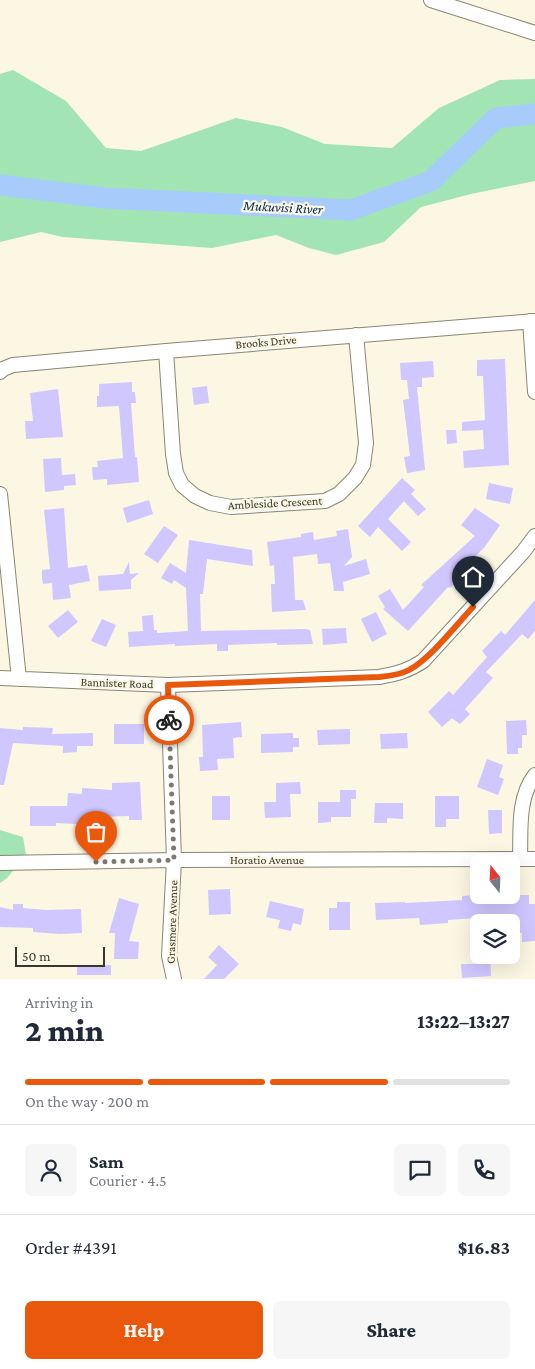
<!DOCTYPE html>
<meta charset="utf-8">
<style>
body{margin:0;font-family:"Crimson Pro",serif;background:#f6f6f7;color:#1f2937;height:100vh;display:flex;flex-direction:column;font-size:19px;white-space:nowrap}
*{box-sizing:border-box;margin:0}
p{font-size:16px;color:#747a83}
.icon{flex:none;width:28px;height:28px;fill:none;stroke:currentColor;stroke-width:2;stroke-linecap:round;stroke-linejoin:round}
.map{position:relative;height:979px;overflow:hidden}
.side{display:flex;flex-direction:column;background:#fff;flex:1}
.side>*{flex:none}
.needle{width:32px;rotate:342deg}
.controls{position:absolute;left:470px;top:854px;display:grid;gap:10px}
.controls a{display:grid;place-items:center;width:50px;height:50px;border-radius:8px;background:#fff;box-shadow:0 5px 20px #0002;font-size:25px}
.scale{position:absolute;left:15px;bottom:12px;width:90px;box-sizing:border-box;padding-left:5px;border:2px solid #38372f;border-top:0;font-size:14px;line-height:18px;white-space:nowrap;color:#38372f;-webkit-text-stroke:4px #fbf7e3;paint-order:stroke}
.pin{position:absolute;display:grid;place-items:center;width:42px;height:42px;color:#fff;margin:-51px -21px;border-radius:50% 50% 50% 0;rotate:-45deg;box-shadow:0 0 5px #0007}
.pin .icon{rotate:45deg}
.courier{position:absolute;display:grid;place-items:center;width:50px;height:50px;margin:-25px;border:4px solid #ea580c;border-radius:50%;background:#fff;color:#222;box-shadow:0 1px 6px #0007}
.overview em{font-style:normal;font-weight:800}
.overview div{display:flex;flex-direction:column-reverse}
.overview{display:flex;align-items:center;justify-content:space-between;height:85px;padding:0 25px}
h1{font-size:32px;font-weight:800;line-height:38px}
.bar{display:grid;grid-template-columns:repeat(4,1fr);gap:8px 5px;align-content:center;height:60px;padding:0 25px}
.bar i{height:6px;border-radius:4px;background:#e0e1e3}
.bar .on{background:#ea580c}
.bar p{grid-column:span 4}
.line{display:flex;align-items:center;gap:12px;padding:0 25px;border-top:1px solid #e0e1e3}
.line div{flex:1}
.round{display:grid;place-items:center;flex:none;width:52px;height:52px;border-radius:8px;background:#f6f6f7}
.primary-button{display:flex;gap:10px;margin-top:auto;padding:10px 25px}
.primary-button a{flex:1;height:58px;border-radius:8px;background:#ea580c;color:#fff;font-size:20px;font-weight:800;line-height:58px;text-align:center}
.primary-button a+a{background:#f6f6f7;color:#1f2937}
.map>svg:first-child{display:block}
.green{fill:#a2e4b4}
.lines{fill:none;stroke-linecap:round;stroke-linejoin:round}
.river{stroke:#a7cbfa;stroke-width:21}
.building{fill:#d0c7ff}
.minor-casing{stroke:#898674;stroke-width:16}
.minor{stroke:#fff;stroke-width:14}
.done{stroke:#7c7a6e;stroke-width:5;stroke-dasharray:0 9}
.route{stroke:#ea580c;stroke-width:6}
.labels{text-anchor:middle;stroke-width:4.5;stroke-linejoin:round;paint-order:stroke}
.street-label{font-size:12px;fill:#38372f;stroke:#fbf7e3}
.water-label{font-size:14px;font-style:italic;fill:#002958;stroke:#fbf7e3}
</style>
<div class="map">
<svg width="535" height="979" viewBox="0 0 535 979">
<rect width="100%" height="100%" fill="#fbf7e3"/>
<path class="green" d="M13,70l53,31 40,47 35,3 95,-33 46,9 43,17 67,4 47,-40 61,-28 35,-1v102l-64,13 -50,13 -37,35 -48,13 -27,-7 -33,-13 -64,13 -149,-11 -22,-5 -41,10v-168z
M0,830l23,7 3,18 -19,23 -7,5z"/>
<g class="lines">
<path class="river" d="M0,185l105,13 246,12 80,-29 65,-63 39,-4"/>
</g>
<path class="building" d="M505,359l4,106 -45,3 -1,-17 21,-2 -1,-19 -21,1v-9l23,-2 -2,-44h-6v-16z
M433,361l1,16 -12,1v9h-5l8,83 -18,3 -3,-16 6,-1 -7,-56 6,-1 -2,-19h-6l-1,-17z
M132,382v10h3l1,11h-5l4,54h2l2,25 -32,3v-6l-14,1 -1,-13h6l-1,-6 26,-3 -4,-52 -22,1v-11h2v-12z
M207,386l2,17 -15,2 -2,-17z
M58,389l5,48 -37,2 -1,-18h8l-3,-28z
M446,430h10l1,13 -10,1z
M61,458l1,17 13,-1 1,11 -12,1v4l-19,2 -2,-33z
M402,478l13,12 -4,4 15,15 -8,7 -14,-15 -16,18 23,23 -9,9 -24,-24 -8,10 -12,-11z
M489,483l24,5 -3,16 -24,-5z
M149,500l4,14 -26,9 -4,-15z
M64,508l4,60 19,-3 3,16 -21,4 2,13 -18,2 -1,-17 -9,1 -1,-6v-8l8,-1 -6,-59z
M475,508l25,17 -16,23 -30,28 4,4 -8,8 -2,-1 -40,44 -25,-22 2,-2 -7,-11 12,-7 13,21 21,-23 -3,-2 54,-49 -14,-11z
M164,526l14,9 -20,28 -14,-9z
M348,529l4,28 -8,9 22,-7 4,15 -27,8 1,9h-10l-4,-28 -12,1 -1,-10 -24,3 2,43h8l3,10 -34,2 -1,-28h4l-1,-19 -4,1 -3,-24 34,-5v-3l12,-2 1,8 23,-4 -1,-5z
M189,540l63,10 1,16 -46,-7 -4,35h-3l1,37 104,-2 5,1 3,14 -36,1v-2l-49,2v6h-11v-7l-42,2v-2l-46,3 -1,-15 15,-1 -1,-15 11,-1 1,15h3v3l31,-2 -2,-43 -12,-8 -2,4 -11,-6 9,-15 16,10z
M129,562l1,12 9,-1 -8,7v9l-32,2 -1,-15 25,-2z
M535,600v31l-7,8 -6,-5 -36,38 7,6 -28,31 5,5 -10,10 -8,-6 -10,9 -14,-15 21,-21 4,4 34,-38 -5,-6 19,-20 4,4z
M68,610l10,12 -20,16 -10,-12z
M376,612l11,22 -15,8 -11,-23z
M102,619l14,6 -10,22 -15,-6z
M346,628l1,15 -24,2 -1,-16z
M526,720l1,15h-5v13h-4v6h-11l-1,-33z
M241,722l1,15 -9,1 1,20 -17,1 1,11 -18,1 -1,-14h4l-1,-32z
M114,724h30v20h-30z
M23,727l30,1 -1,6 41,-1v13h-16v6l-14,1v-7l-50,-3 -9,42h-4v-57l23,2z
M350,729v15l-32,1 -1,-15z
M293,733v5h6v9h-6v5l-32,1v-19z
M407,733l1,15 -27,1 -1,-15z
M487,759l16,6 -4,12 5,2 -6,16 -21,-8z
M140,782l2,38h-13v-4l-32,1 -1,8 -40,-2v3h-26v-20h37l1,-13 14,1v-6l30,2v-7z
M300,782l1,12h-11l1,23 -26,1 -1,-16h12v-19z
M340,790h16v9h-5v18h-20v5l-13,1v-21h22z
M212,796h18v24h-18z
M435,796h24v23h-13v8h-11z
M375,803h28v16l-16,-1v5h-13z
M488,810h14v23l-13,1z
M230,889l1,25 -22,1 -1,-25z
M479,895h50v9h6v37l-13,1v-9h-11v-11h-6v-6l-57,4v3l-28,2 -1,-7 -43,2 -1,-17 30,-1v1l57,-3v-4z
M119,898l20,6 -10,37 10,1 -1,17h-24l1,-26h-6z
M270,901l34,8 -3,16 -8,-2 -2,8 -13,-3 2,-8 -14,-3z
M337,902h13v28h-21v-22h8z
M13,904h10v4l23,2 35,-1 1,24 -22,1 -27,-2v-4l-33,-1v-20l13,3z
M219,945l20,19 -15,15h-20l13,-14 -9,-8z
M474,955h16l1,21 -29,2 -1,-14h14z
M77,965h34v10h-34z"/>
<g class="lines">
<defs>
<path id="minor" d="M431,0l104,33
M530,321l5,71
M166,351l7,103 3,19 6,12 13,11 15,7 21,4 94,-6 14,-7 16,-16 8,-13 3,-22 -10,-108
M0,372l3,-3 10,-4 153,-14 369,-30
M0,494l19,185
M0,678l168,7 211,-8c17,-3 29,-6 44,-16l100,-109 12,-16
M168,685l6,175 -5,96 5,23
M520,859c1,-27 -3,-61 15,-84
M0,863l174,-3 361,-1"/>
</defs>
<use href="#minor" class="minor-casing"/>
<use href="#minor" class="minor"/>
</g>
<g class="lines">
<path class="done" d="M96,862l78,-2 -5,-140"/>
<path class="route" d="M169,720l-1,-35 211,-8c10,-1 21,-2 30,-7 22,-12 47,-45 64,-63"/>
</g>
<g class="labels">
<g class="street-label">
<text transform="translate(266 342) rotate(-5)" y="4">Brooks Drive</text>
<text transform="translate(275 503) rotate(-3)" y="4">Ambleside Crescent</text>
<text transform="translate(117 683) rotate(2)" y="4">Bannister Road</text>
<text x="267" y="864">Horatio Avenue</text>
<text transform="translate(172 922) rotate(-88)" y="4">Grasmere Avenue</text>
</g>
<g class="water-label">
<text transform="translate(283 207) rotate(3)" y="5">Mukuvisi River</text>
</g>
</g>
</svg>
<div class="controls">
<a><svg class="needle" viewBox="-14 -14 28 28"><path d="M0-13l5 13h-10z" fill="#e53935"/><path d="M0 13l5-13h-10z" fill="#747a83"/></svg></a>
<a><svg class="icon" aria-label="layers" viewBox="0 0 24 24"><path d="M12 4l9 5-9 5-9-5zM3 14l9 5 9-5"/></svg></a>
</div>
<div class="scale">50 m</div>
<div class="pin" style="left:96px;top:862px;background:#ea580c"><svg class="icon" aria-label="bag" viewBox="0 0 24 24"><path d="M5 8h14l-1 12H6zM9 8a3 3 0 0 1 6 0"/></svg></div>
<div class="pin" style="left:473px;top:607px;background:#1f2937"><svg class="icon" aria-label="home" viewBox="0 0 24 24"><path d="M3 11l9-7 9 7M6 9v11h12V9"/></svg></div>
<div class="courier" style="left:169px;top:720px"><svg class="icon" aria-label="bike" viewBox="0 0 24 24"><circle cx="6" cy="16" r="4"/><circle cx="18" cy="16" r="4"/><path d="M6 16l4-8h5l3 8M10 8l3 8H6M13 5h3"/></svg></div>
</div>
<section class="side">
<div class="overview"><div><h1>2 min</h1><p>Arriving in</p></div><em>13:22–13:27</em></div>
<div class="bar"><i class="on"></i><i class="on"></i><i class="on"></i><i></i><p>On the way · 200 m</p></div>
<div class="line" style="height:90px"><a class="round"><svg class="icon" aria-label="person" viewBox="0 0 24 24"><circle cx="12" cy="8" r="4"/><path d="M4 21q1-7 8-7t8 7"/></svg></a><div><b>Sam</b><p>Courier · 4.5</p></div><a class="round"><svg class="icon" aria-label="chat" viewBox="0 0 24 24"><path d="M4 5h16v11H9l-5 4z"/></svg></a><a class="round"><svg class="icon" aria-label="phone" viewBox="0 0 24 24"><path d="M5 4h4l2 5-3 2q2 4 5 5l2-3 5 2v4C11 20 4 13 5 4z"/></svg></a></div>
<div class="line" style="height:65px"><div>Order #4391</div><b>$16.83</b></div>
<div class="primary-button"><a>Help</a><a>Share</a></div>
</section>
